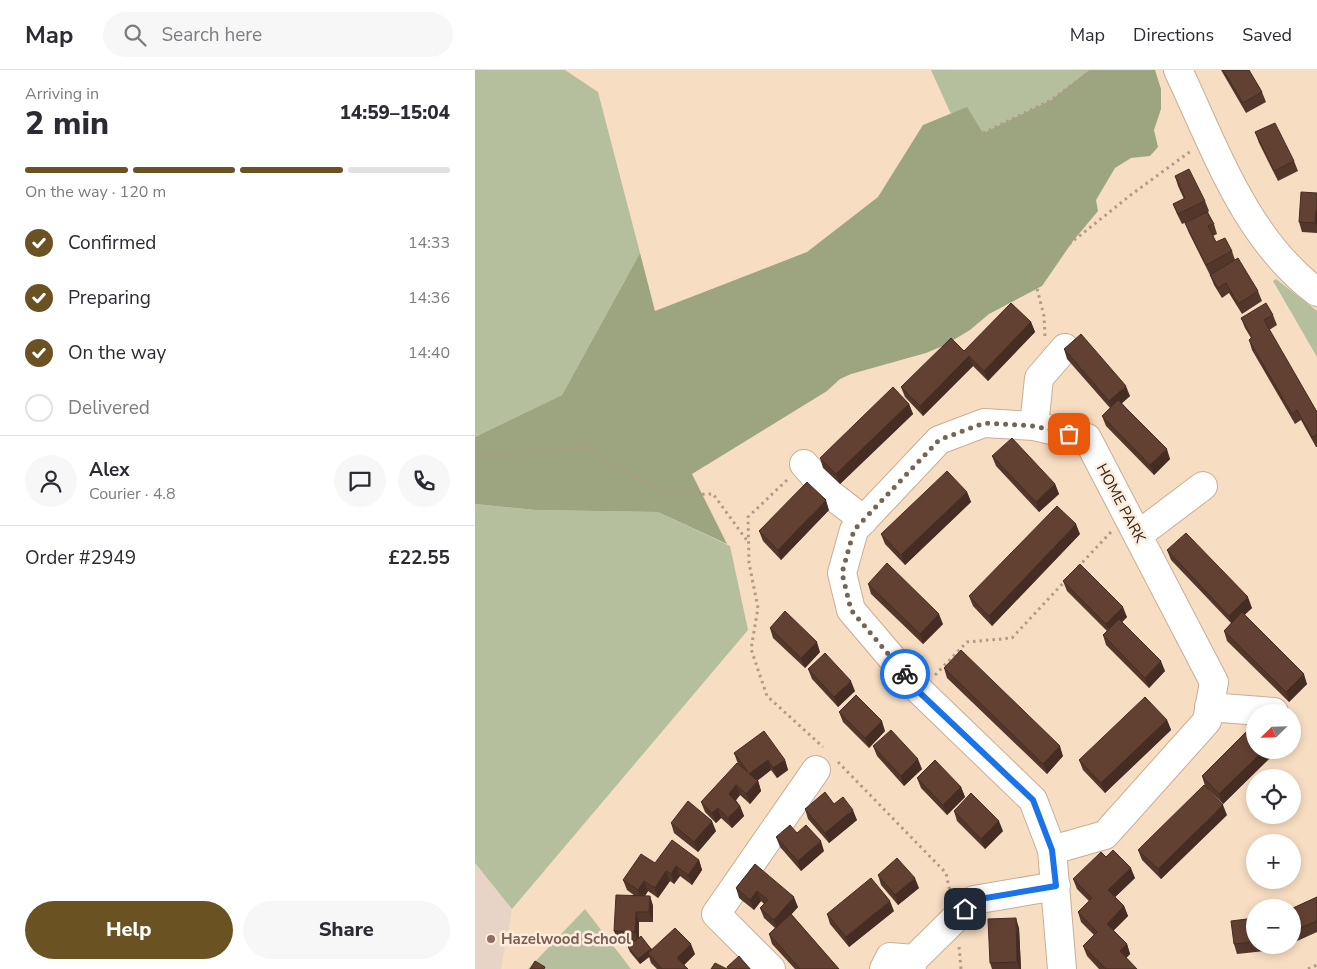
<!DOCTYPE html>
<meta charset="utf-8">
<style>
body{margin:0;font-family:"Nunito Sans",sans-serif;background:#f7f7f7;color:#2b2b33;height:100vh;display:flex;flex-direction:column;font-size:19px;white-space:nowrap}
*{box-sizing:border-box;margin:0}
p{font-size:16px;color:#7c7c81}
.icon{flex:none;width:28px;height:28px;fill:none;stroke:currentColor;stroke-width:2;stroke-linecap:round;stroke-linejoin:round}
.map{position:relative;flex:1;overflow:hidden}
.details{display:flex;flex-direction:column;background:#fff;width:475px}
.details>*{flex:none}
.needle{width:32px;rotate:247deg}
.controls{position:absolute;left:771px;top:634px;display:grid;gap:10px}
.controls a{display:grid;place-items:center;width:55px;height:55px;border-radius:50%;background:#fff;box-shadow:0 2px 8px #0003;font-size:25px}
.pin{position:absolute;display:grid;place-items:center;width:42px;height:42px;color:#fff;margin:-21px;border-radius:10px;box-shadow:0 2px 8px #0006}
.courier{position:absolute;display:grid;place-items:center;width:50px;height:50px;margin:-25px;border:4px solid #1a73e8;border-radius:50%;background:#fff;color:#222;box-shadow:0 1px 6px #0007}
.overview em{font-style:normal;font-weight:800}
.overview div{display:flex;flex-direction:column-reverse}
.overview{display:flex;align-items:center;justify-content:space-between;height:85px;padding:0 25px}
h1{font-size:32px;font-weight:800;line-height:38px}
.bar{display:grid;grid-template-columns:repeat(4,1fr);gap:8px 5px;align-content:center;height:60px;padding:0 25px}
.bar i{height:6px;border-radius:4px;background:#e1e1e2}
.bar .current{background:#6a5223}
.bar p{grid-column:span 4}
.line{display:flex;align-items:center;gap:12px;padding:0 25px;border-top:1px solid #e1e1e2}
.line div{flex:1}
.round{display:grid;place-items:center;flex:none;width:52px;height:52px;border-radius:26px;background:#f7f7f7}
ol{padding:0 25px;list-style:none}
li{display:flex;align-items:center;gap:15px;height:55px}
li p{margin-inline-start:auto}
li .icon{padding:5px;border-radius:50%;background:#6a5223;color:#fff;stroke-width:4}
li:last-child{color:#7c7c81}
li i{width:28px;height:28px;border:2px solid #e1e1e2;border-radius:50%}
.cta{display:flex;gap:10px;margin-top:auto;padding:10px 25px}
.cta a{flex:1;height:58px;border-radius:30px;background:#6a5223;color:#fff;font-size:20px;font-weight:800;line-height:58px;text-align:center}
.cta a+a{background:#f7f7f7;color:#2b2b33}
header{display:flex;align-items:center;gap:30px;box-sizing:border-box;height:70px;padding:0 25px;background:#fff;border-bottom:1px solid #e1e1e2}
header strong{font-size:24px}
nav{display:flex;gap:28px;margin-inline-start:auto;font-size:18px}
.search{width:350px;height:45px;background:#f7f7f7;display:flex;align-items:center;gap:12px;box-sizing:border-box;padding:0 18px;border-radius:28px;color:#7c7c81;font-size:19px}
main{display:flex;flex:1;min-height:0}
.map>svg:first-child{display:block}
.education{fill:#e8d4c6}
.green{fill:#b6bf9d}
.forest{fill:#9ca580}
.lines{fill:none;stroke-linecap:round;stroke-linejoin:round}
.minor-casing{stroke:#c8ae95;stroke-width:30}
.path{stroke:#b09b86;stroke-width:3;stroke-dasharray:2.5 4;stroke-linecap:butt}
.minor{stroke:#fff;stroke-width:28}
.wall{fill:#54372b}
.shaded-wall{fill:#452d23}
.building{fill:#624032;stroke:#452d23}
.done{stroke:#746555;stroke-width:5;stroke-dasharray:0 9}
.route{stroke:#1a73e8;stroke-width:6}
.education-dot{fill:#8d6e63;stroke:#fcecdc;stroke-width:2}
.labels{text-anchor:middle;stroke-width:5;stroke-linejoin:round;paint-order:stroke}
.street-label{font-size:15px;fill:#2e241a;stroke:#fcecdc}
.education-label{font-size:15px;font-weight:bold;fill:#785e54;stroke:#fcecdc;text-anchor:start}
</style>
<header>
<strong>Map</strong>
<div class="search"><svg class="icon" aria-label="search" viewBox="0 0 24 24"><circle cx="10" cy="10" r="6"/><path d="M15 15l6 6"/></svg>Search here</div>
<nav><a>Map</a><a>Directions</a><a>Saved</a></nav>
</header>
<main>
<section class="details">
<div class="overview"><div><h1>2 min</h1><p>Arriving in</p></div><em>14:59–15:04</em></div>
<div class="bar"><i class="current"></i><i class="current"></i><i class="current"></i><i></i><p>On the way · 120 m</p></div>
<ol>
<li><svg class="icon" aria-label="check" viewBox="0 0 24 24"><path d="M5 12l5 5 9-10"/></svg>Confirmed<p>14:33</p></li>
<li><svg class="icon" aria-label="check" viewBox="0 0 24 24"><path d="M5 12l5 5 9-10"/></svg>Preparing<p>14:36</p></li>
<li><svg class="icon" aria-label="check" viewBox="0 0 24 24"><path d="M5 12l5 5 9-10"/></svg>On the way<p>14:40</p></li>
<li><i></i>Delivered</li>
</ol>
<div class="line" style="height:90px"><a class="round"><svg class="icon" aria-label="person" viewBox="0 0 24 24"><circle cx="12" cy="8" r="4"/><path d="M4 21q1-7 8-7t8 7"/></svg></a><div><b>Alex</b><p>Courier · 4.8</p></div><a class="round"><svg class="icon" aria-label="chat" viewBox="0 0 24 24"><path d="M4 5h16v11H9l-5 4z"/></svg></a><a class="round"><svg class="icon" aria-label="phone" viewBox="0 0 24 24"><path d="M5 4h4l2 5-3 2q2 4 5 5l2-3 5 2v4C11 20 4 13 5 4z"/></svg></a></div>
<div class="line" style="height:65px"><div>Order #2949</div><b>£22.55</b></div>
<div class="cta"><a>Help</a><a>Share</a></div>
</section>
<div class="map">
<svg width="842" height="899" viewBox="0 0 842 899">
<rect width="100%" height="100%" fill="#f7ddc2"/>
<path class="education" d="M0,793l37,46 -11,60h-26z"/>
<path class="green" d="M0,0h90l33,22 42,161 -78,142 -87,42z
M456,0h158l-38,30 -68,33 -33,-21z
M801,209l41,32v46l-44,-76z
M0,434l60,6 123,2 72,34 18,84 -236,279 -37,-46z
M110,839l46,60h-103z"/>
<path class="forest" d="M614,0h66l6,19v20l-7,21 4,17 -8,9 -19,2 -16,10 -19,32 2,11 -25,30 -31,45 -53,28 -19,16 -25,15 -19,8 -75,21 -11,5 -13,12 -135,83 35,70 -69,-32 -123,-2 -60,-6v-67l87,-42 78,-142 15,58 152,-59 71,-55 45,-72 44,-18 16,26 68,-33z"/>
<g class="lines">
<defs>
<path id="minor" d="M703,0c37,78 67,168 139,222
M559,356l5,-48 26,-30
M329,394l26,30 34,26
M663,465l65,-49
M734,637l65,5
M577,780l53,-15 102,-114 7,-39 -127,-244 -53,-12 -50,-3 -45,17 -85,90 -12,43 9,37 69,81 113,109 19,50 10,119
M296,899l-55,-55 100,-144
M409,899l6,-12 24,2
M436,899l3,-10 60,-59 82,-14"/>
</defs>
<use href="#minor" class="minor-casing"/>
<path class="path" d="M508,63l68,-33 41,-30
M570,266l-1,-20 -11,-43 99,-79 59,-43
M0,386l110,-9 82,48 46,-1 35,48
M312,410l-39,37 1,46 9,45 -7,41 16,47 56,51
M603,497l33,-35
M460,605l32,-33 45,-4 53,-57
M363,692l108,111 4,19
M484,877l2,22
M833,899l9,-4"/>
<use href="#minor" class="minor"/>
</g>
<path class="wall" d="M746,0h28l13,22 4,10 -20,11z
M780,62l39,29 4,10 -20,10 -19,-38z
M700,106l30,25 4,10 -1,1 6,12 3,10 -4,2 3,6 16,9 3,9 23,31 4,10 -20,13 -13,-21 -7,5 -8,-13 -4,-10 5,-3 -5,3 -21,-42 -4,-10 9,-4 -12,5 -5,-10 -4,-10 11,-5 -6,-13z
M842,123v40l-15,-1 -3,-10z
M798,245l4,10 -8,5 48,82v35h-1l-15,-27 -6,4 -43,-74 -3,-10 2,-2 -6,-10 -4,-10z
M556,252l4,10 -47,49 -15,-15 -50,50 -18,-19 -4,-10 63,-36z
M589,279l66,47 -8,7 48,56 -16,16 -48,-49 -4,-10 8,-8 -43,-49z
M434,334l4,10 -73,70 -17,-16 -3,-10z
M517,386l63,28 4,10 -20,18 -43,-46z
M492,422l4,10 -66,63 -20,-21 -4,-10z
M354,440l-48,50 -18,-19 -4,-10z
M605,464l-88,92 -19,-20 -4,-10z
M692,480l85,58 -8,7 63,69 -18,18 -62,-61 -3,-10 7,-8 -60,-63z
M588,511l64,36 -5,5 43,49 -16,17 -43,-43 -3,-10 4,-4 -40,-40z
M393,514l75,40 -20,20 -52,-50z
M295,558l50,24 -15,16 -32,-30z
M469,598l119,88 -16,18 -100,-96z
M333,599l47,22 -17,16 -26,-28z
M364,642l46,19 -16,17 -26,-26z
M692,650l4,10 -66,63 -22,-23 -4,-10z
M398,676l49,23 -18,17 -27,-30z
M780,680h23l-55,54 -18,-18 -3,-10z
M259,683l51,7 3,10 -11,8 -6,-8 -13,10 3,11 -11,13 -10,-9 -4,5 4,6 4,10 -12,12 -11,-10 -5,5 -11,-11 -4,-10 37,-38z
M442,708l44,9 4,10 -18,18 -26,-27z
M359,734l23,16 -28,23 -21,-24 -3,-10z
M479,741l49,20 -18,18 -28,-28z
M752,745l-66,64 -19,-19 -4,-10z
M196,753l45,8 -18,21 -24,-19z
M301,767l48,14 -23,20 -21,-24z
M631,787l29,21 -20,19 9,9 4,10 -15,15 14,13 3,10 -4,4 11,11h-38l-12,-13 -4,-10 11,-11 -13,-13 -3,-10 11,-11 -12,-12 -4,-10z
M224,790l3,10 -10,15 -12,-9 -6,8 -4,-3 -12,17 -10,-7 -3,5h5l3,10v16h-14v16l13,11 43,5 -11,11 4,4h-31l-6,-6 -2,-6 -9,7 -10,-12 -2,-5 6,-5 -16,-1 -4,-10 21,-35 -8,-6 -4,-10 32,-17z
M280,794l43,43 -7,7 48,55h-44l-23,-25 -3,-10 6,-6 -11,-10 -4,-10 4,-4 -3,-3 -7,9 -15,-12 -3,-10z
M403,805l41,13 -21,17 -17,-20z
M842,827v35l-22,10 -2,-7v-27z
M419,841l-45,36 -19,-23 -3,-10z
M780,848v27h19l1,5 -38,4 -3,-10z
M544,858l2,41h-29l-2,-6z"/>
<path class="shaded-wall" d="M841,141l1,3v13l-2,-4z
M556,252l4,10 -47,49 -4,-10z
M494,286l4,10 -50,50 -3,-10z
M651,316l4,10 -17,15 -4,-10z
M434,334l4,10 -73,70 -4,-10z
M692,379l3,10 -16,16 -4,-10z
M580,414l4,10 -20,18 -3,-10z
M492,422l4,10 -66,63 -4,-10z
M351,430l3,10 -48,50 -3,-10z
M601,454l4,10 -88,92 -3,-10z
M773,527l4,11 -19,18 -4,-10z
M648,537l4,10 -17,17 -4,-10z
M464,544l4,10 -20,20 -3,-10z
M342,572l3,10 -15,16 -4,-10z
M686,591l4,10 -16,17 -4,-10z
M829,604l3,10 -18,18 -3,-10z
M376,611l4,10 -17,16 -4,-10z
M692,650l4,10 -66,63 -4,-10z
M407,651l3,10 -16,17 -4,-10z
M585,676l3,10 -16,18 -4,-10z
M789,680h14l-55,54 -4,-10z
M443,689l4,10 -18,17 -3,-10z
M293,690l3,10 -18,14 -4,-10z
M310,690l3,10 -11,8 -4,-10z
M283,711l3,10 -11,13 -4,-10z
M261,715l4,10 -7,9 -4,-10z
M486,717l4,10 -18,18 -4,-10z
M748,735l4,10 -66,64 -3,-10z
M265,736l4,10 -12,12 -4,-10z
M243,738l3,10 -5,5 -4,-10z
M378,740l4,10 -28,23 -4,-10z
M237,751l4,10 -18,21 -4,-10z
M524,751l4,10 -18,18 -4,-10z
M346,771l3,10 -23,20 -3,-10z
M224,790l3,10 -10,15 -4,-10z
M201,796l4,10 -6,8 -3,-10z
M656,798l4,10 -23,22 -4,-10z
M191,801l4,10 -12,17 -3,-10z
M440,808l4,10 -21,17 -3,-10z
M169,811l4,10 -6,9 -4,-10z
M282,821l4,10 -7,9 -4,-10z
M175,826l3,10v16l-4,-10z
M319,827l4,10 -20,23 -4,-10z
M415,831l4,10 -45,36 -3,-10z
M649,836l4,10 -18,18 -3,-10z
M161,842l3,10v20l-4,-10z
M541,848l3,10 2,41h-1l-3,-7z
M216,874l4,10 -14,14 -4,-10z
M652,874l3,10 -7,7 -3,-10z
M176,879l2,5 -5,-1 1,4 -9,7 -2,-5z"/>
<path class="building" d="M748,0h26l13,22 -19,11z
M800,53l19,38 -20,10 -19,-39z
M714,99l16,32 -27,13 -5,-10 12,-6 -10,-22z
M826,122l16,1v18h-1l-1,12 -16,-1z
M732,142l7,12 -6,2 8,16 9,-4 7,13 -26,14 -21,-42z
M763,188l20,33 -20,13 -12,-21 -8,5 -8,-13z
M536,233l20,19 -47,49 -15,-15 -49,50 -19,-19 50,-49 13,13z
M791,233l7,12 -9,5 53,92v23l-5,2 -15,-27 -5,4 -43,-74 3,-3 -11,-19z
M606,264l45,52 -17,15 -45,-52z
M418,317l16,17 -73,70 -16,-16z
M643,330l49,49 -17,16 -48,-49z
M537,368l43,46 -19,18 -44,-46z
M472,401l20,21 -66,63 -20,-21z
M332,412l19,18 -48,50 -19,-19z
M582,436l19,18 -87,92 -20,-20z
M711,463l62,64 -19,19 -62,-66z
M412,493l52,51 -19,20 -52,-50z
M605,494l43,43 -17,17 -43,-43z
M310,541l32,31 -16,16 -31,-30z
M767,542l62,62 -18,18 -62,-61z
M644,549l42,42 -16,17 -42,-43z
M486,580l99,96 -17,18 -99,-96z
M350,583l26,28 -17,16 -26,-28z
M381,625l26,26 -17,17 -26,-26z
M670,627l22,23 -66,63 -22,-23z
M780,653v27h9l-45,44 -17,-18z
M416,660l27,29 -17,17 -28,-30z
M289,661l21,29 -12,8 -5,-8 -19,14 9,7 -12,13 -10,-9 -7,9 11,12 -12,12 -10,-10 -6,5 -11,-11 36,-39 11,9 -14,-19z
M460,690l26,27 -18,18 -26,-27z
M729,715l19,20 -65,64 -20,-19z
M350,722l9,12 9,-7 10,13 -28,23 -20,-24z
M496,723l28,28 -18,18 -27,-28z
M213,731l24,20 -18,21 -23,-19z
M315,755l7,8 9,-8 15,16 -23,20 -22,-24z
M197,770l27,20 -11,15 -12,-9 -5,8 -5,-3 -11,17 -11,-7 -6,9 -15,-10 18,-26 14,9z
M638,780l18,18 -23,22 16,16 -17,18 20,20 -7,7 17,18h-31l-23,-23 14,-14 -19,-20 14,-14 -19,-19 28,-27 5,5z
M422,788l18,20 -20,17 -17,-20z
M280,794l39,33 -20,23 -14,-12 8,-8 -11,-9 -7,9 -14,-12z
M396,808l19,23 -44,36 -19,-23z
M141,825l34,1 -1,16h-13l-1,20 -21,-1z
M842,827v24l-24,10v-23z
M316,844l48,55h-39l-31,-35z
M541,848l1,44 -27,1 -2,-44z
M780,848v24l-21,2 -3,-23z
M200,858l16,16 -14,14 11,11h-26l-14,-16z
M166,866l10,13 -13,10 -10,-12z
M264,886l11,13h-22l-1,-2z
M60,891l10,6 -1,2h-14z
M240,893l12,6h-16z"/>
<g class="lines">
<path class="done" d="M430,604l-54,-64 -9,-37 12,-43 85,-90 45,-17 50,3 35,8"/>
<path class="route" d="M430,604l14,18 114,108 19,50 4,36 -82,14 -9,9"/>
</g>
<circle class="education-dot" cx="16" cy="869" r="5"/>
<g class="labels">
<g class="street-label">
<text transform="translate(646 433) rotate(62)" y="5">HOME PARK</text>
</g>
<g class="education-label">
<text x="26" y="874">Hazelwood School</text>
</g>
</g>
</svg>
<div class="controls">
<a><svg class="needle" viewBox="-14 -14 28 28"><path d="M0-13l5 13h-10z" fill="#e53935"/><path d="M0 13l5-13h-10z" fill="#7c7c81"/></svg></a>
<a><svg class="icon" aria-label="locate" viewBox="0 0 24 24"><circle cx="12" cy="12" r="6"/><path d="M12 2v4M12 18v4M2 12h4M18 12h4"/></svg></a>
<a>+</a>
<a>−</a>
</div>
<div class="pin" style="left:594px;top:364px;background:#ea580c"><svg class="icon" aria-label="bag" viewBox="0 0 24 24"><path d="M5 8h14l-1 12H6zM9 8a3 3 0 0 1 6 0"/></svg></div>
<div class="pin" style="left:490px;top:839px;background:#1f2937"><svg class="icon" aria-label="home" viewBox="0 0 24 24"><path d="M3 11l9-7 9 7M6 9v11h12V9"/></svg></div>
<div class="courier" style="left:430px;top:604px"><svg class="icon" aria-label="bike" viewBox="0 0 24 24"><circle cx="6" cy="16" r="4"/><circle cx="18" cy="16" r="4"/><path d="M6 16l4-8h5l3 8M10 8l3 8H6M13 5h3"/></svg></div>
</div>
</main>
